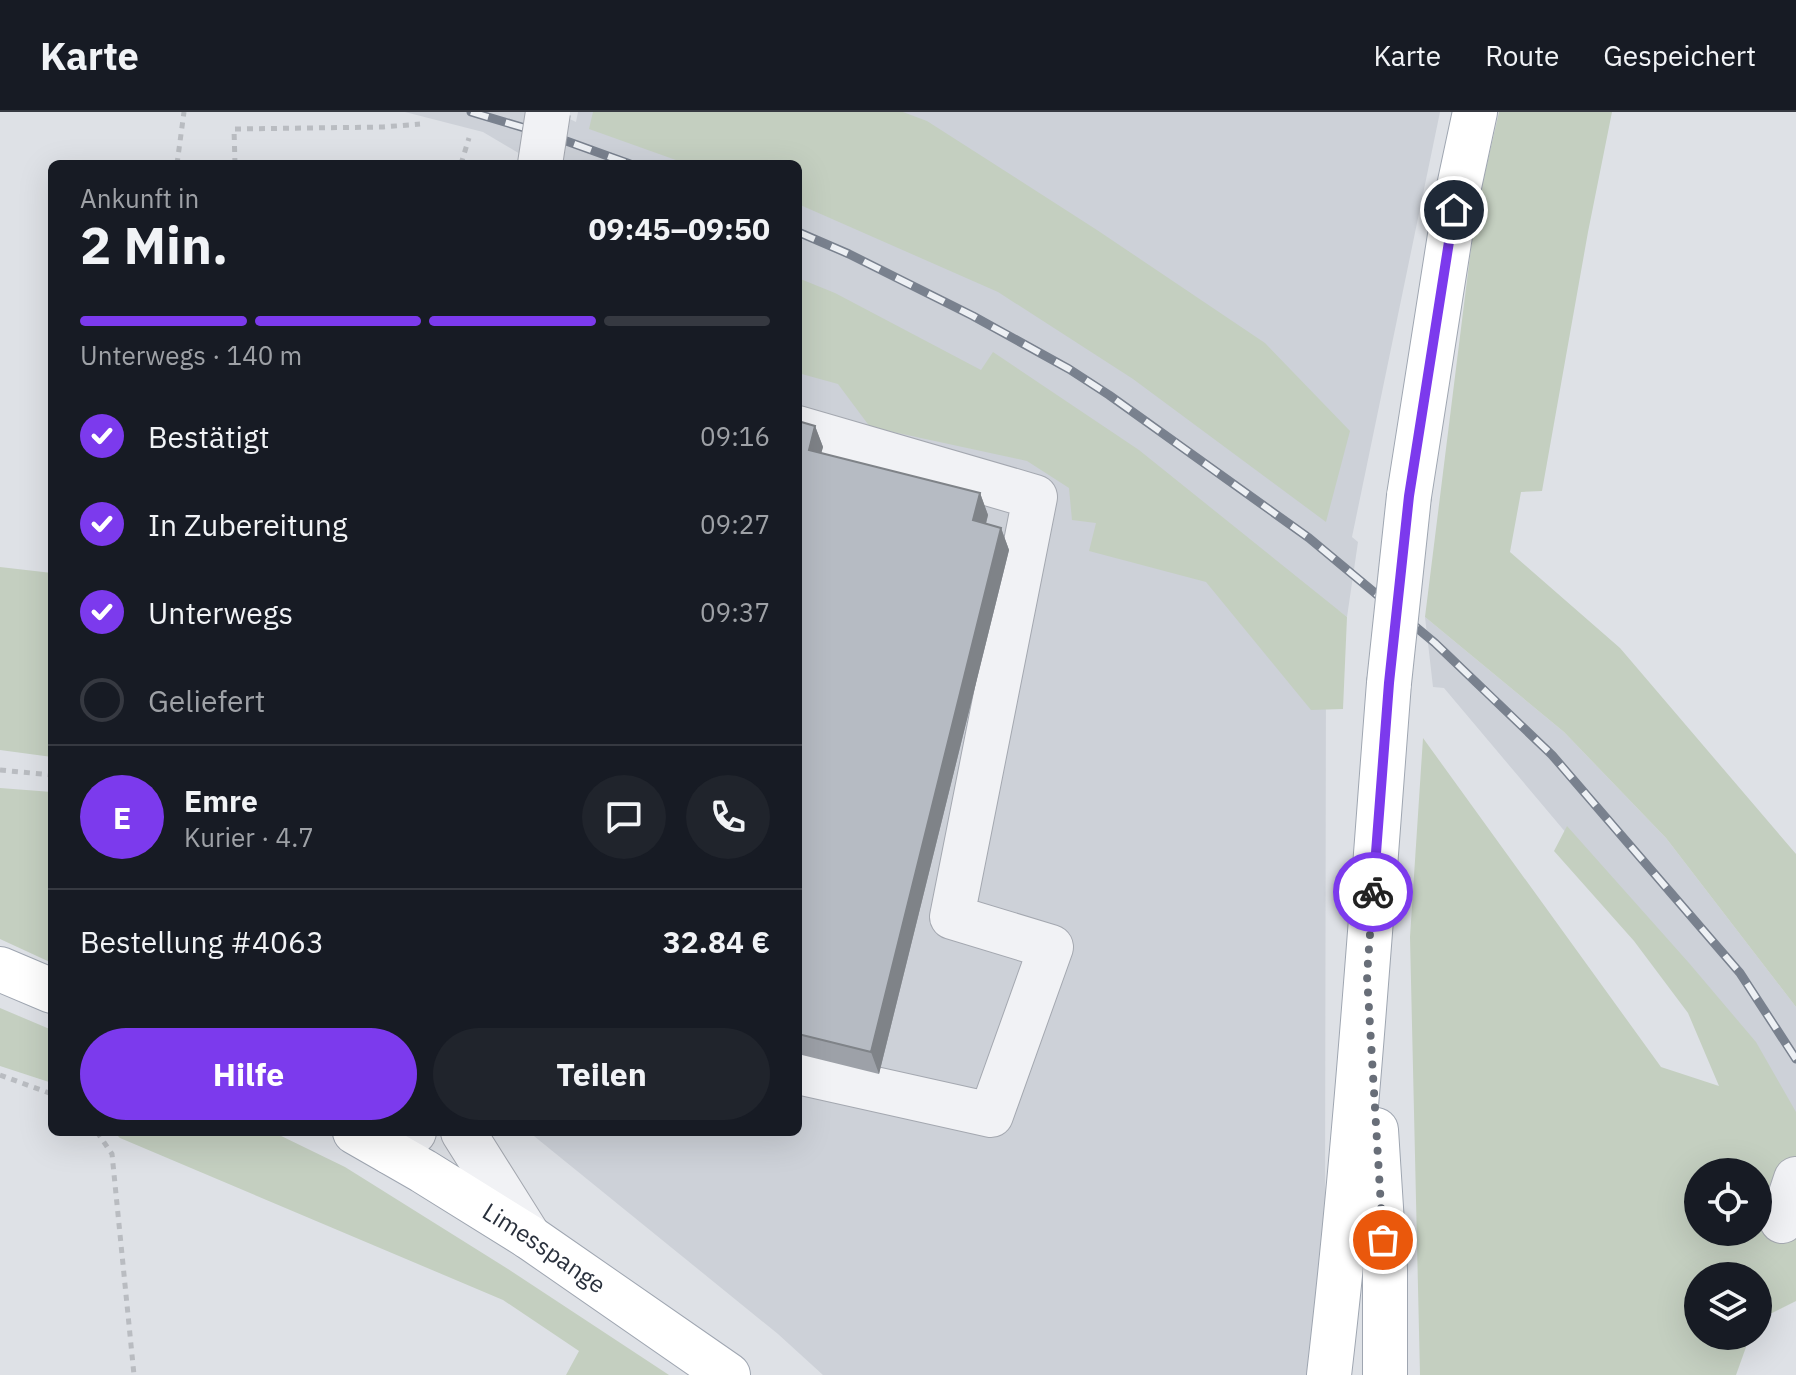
<!DOCTYPE html>
<html lang="de">
<meta charset="utf-8">
<style>
body{margin:0;font-family:"IBM Plex Sans",sans-serif;background:#20242c;color:#f1f3f6;height:100vh;display:flex;flex-direction:column;font-size:30px;white-space:nowrap}
*{box-sizing:border-box;margin:0}
p{font-size:26px;color:#9ea1a6}
.icon{flex:none;width:44px;height:44px;fill:none;stroke:currentColor;stroke-width:2;stroke-linecap:round;stroke-linejoin:round}
.map{position:relative;flex:1;overflow:hidden}
.sheet{position:absolute;left:48px;top:48px;width:754px;height:976px;display:flex;flex-direction:column;background:#171b24;border-radius:12px;box-shadow:0 8px 32px #0002}
.sheet>*{flex:none}
.tools{position:absolute;left:1684px;top:1046px;display:grid;gap:16px}
.tools a{display:grid;place-items:center;width:88px;height:88px;border-radius:50%;background:#171b24;box-shadow:0 8px 32px #0002;font-size:40px}
.pin{position:absolute;display:grid;place-items:center;width:68px;height:68px;color:#fff;margin:-34px;border:4px solid #fff;border-radius:50%;box-shadow:0 2px 8px #0007}
.courier{position:absolute;display:grid;place-items:center;width:80px;height:80px;margin:-40px;border:6px solid #7c3aed;border-radius:50%;background:#fff;color:#222;box-shadow:0 2px 10px #0007}
.overview em{font-style:normal;font-weight:700}
.overview div{display:flex;flex-direction:column-reverse}
.overview{display:flex;align-items:center;justify-content:space-between;height:136px;padding:0 32px}
h1{font-size:52px;font-weight:700;line-height:60px}
.bar{display:grid;grid-template-columns:repeat(4,1fr);gap:12px 8px;align-content:center;height:96px;padding:0 32px}
.bar i{height:10px;border-radius:6px;background:#363941}
.bar .selected{background:#7c3aed}
.bar p{grid-column:span 4}
.line{display:flex;align-items:center;gap:20px;padding:0 32px;border-top:2px solid #363941}
.line div{flex:1}
.round{display:grid;place-items:center;flex:none;width:84px;height:84px;border-radius:42px;background:#20242c}
ol{padding:0 32px;list-style:none}
li{display:flex;align-items:center;gap:24px;height:88px}
li p{margin-inline-start:auto}
li .icon{padding:8px;border-radius:50%;background:#7c3aed;color:#fff;stroke-width:4}
li:last-child{color:#9ea1a6}
li i{width:44px;height:44px;border:4px solid #363941;border-radius:50%}
.cta{display:flex;gap:16px;margin-top:auto;padding:16px 32px}
.cta a{flex:1;height:92px;border-radius:48px;background:#7c3aed;color:#fff;font-size:32px;font-weight:700;line-height:92px;text-align:center}
.cta a+a{background:#20242c;color:#f1f3f6}
header{display:flex;align-items:center;gap:48px;box-sizing:border-box;height:112px;padding:0 40px;background:#171b24;border-bottom:2px solid #363941}
header strong{font-size:38px}
nav{display:flex;gap:44px;margin-inline-start:auto;font-size:28px}
.map>svg:first-child{display:block}
.built{fill:#cdd1d8}
.green{fill:#c4cfc0;fill-rule:evenodd}
.lines{fill:none;stroke-linecap:round;stroke-linejoin:round}
.minor-casing{stroke:#a4a8b0;stroke-width:46}
.major-casing{stroke:#9fa6b1;stroke-width:46}
.path{stroke:#b9bcc1;stroke-width:5;stroke-dasharray:6 6;stroke-linecap:butt}
.minor{stroke:#f1f2f5;stroke-width:44}
.major{stroke:#fff;stroke-width:44}
.rail-casing{stroke:#79818e;stroke-width:9}
.rail{stroke:#edf0f4;stroke-width:6;stroke-dasharray:18;stroke-linecap:butt}
.minor-bridge-casing{stroke:#a4a8b0;stroke-width:46;stroke-linecap:butt}
.major-bridge-casing{stroke:#9fa6b1;stroke-width:46;stroke-linecap:butt}
.minor-bridge{stroke:#f1f2f5;stroke-width:44}
.major-bridge{stroke:#fff;stroke-width:44}
.wall{fill:#9da1a8}
.shaded-wall{fill:#7f8388}
.building{fill:#b6bbc3;stroke:#7f8388;stroke-width:2}
.done{stroke:#686e78;stroke-width:8;stroke-dasharray:0 14.4}
.route{stroke:#7c3aed;stroke-width:10}
.labels{text-anchor:middle;stroke-width:6;stroke-linejoin:round;paint-order:stroke}
.street-label{font-size:24px;fill:#29303c;stroke:#edf0f4}
</style>
<header>
<strong>Karte</strong>
<nav><a>Karte</a><a>Route</a><a>Gespeichert</a></nav>
</header>
<div class="map">
<svg width="1796" height="1263" viewBox="0 0 1796 1263">
<rect width="100%" height="100%" fill="#dee1e6"/>
<path class="built" d="M405,0h150l21,10 2,-10h862l-88,425 6,5 -11,75 -9,-7 -12,55 -1,546 -16,164h-486l-45,-41 -249,-202h269v-968h-261l-54,-32z
M1425,505l139,115 102,106 130,169v124l-26,-56 -326,-387 -11,-1z"/>
<path class="green" d="M593,0h310l24,9 170,109 168,113 85,88 -24,91 -193,-143 -135,-87 -200,-88v-40h-111l-98,-35z
M1499,0h113l-24,120 -46,259 -21,1 -11,60 110,96 176,206v153l-130,-169 -102,-106 -139,-115 50,-401z
M798,166l37,15 146,77 12,-18 146,98 208,167 -4,92 -32,1 -105,-128 -117,-31 7,-28 -24,-3 -3,-32 -42,-27 -157,-34 -32,-43 -40,-11z
M0,455l52,6v184l-52,-7z
M1423,626l238,329 58,19 -31,-73 -54,-72 -80,-90 13,-25 122,137 67,79 40,70v189l-24,12h-14v-37h-60v60h52l-14,39h-316l-10,-438zM1698,1060h60v60h-60z
M0,676l52,4v171l-52,-24z
M0,896l52,22v53l-52,-17z
M114,1020h159l72,35 163,102 161,106h-103l13,-24 -76,-51 -383,-162z"/>
<g class="lines">
<defs>
<path id="minor" d="M798,316l237,69 -83,420 99,30 -60,168 -193,-43
M463,1020l66,105
M390,1040l24,-20
M1782,1109l14,-42"/>
<g id="major">
<path d="M1409,384l45,-286 21,-98"/>
<path d="M0,857l52,22"/>
<path d="M1376,1018l9,140v105"/>
<path id="s1" d="M355,1020l68,39 106,66 199,138"/>
<path d="M1329,1263c27,-230 42,-461 60,-692"/>
</g>
</defs>
<use href="#minor" class="minor-casing"/>
<use href="#major" class="major-casing"/>
<path class="path" d="M177,52l7,-52
M235,52l-1,-35 149,-2 37,-3
M461,52l8,-26
M0,658l52,5
M0,963l52,19
M97,1020l15,22 22,221"/>
<use href="#minor" class="minor"/>
<use href="#major" class="major"/>
<defs>
<path id="rail" d="M471,0l87,26 72,26
M798,120l51,22 124,62 96,53 40,26 200,143 126,105 117,112 188,218 56,86"/>
</defs>
<use href="#rail" class="rail-casing"/>
<use href="#rail" class="rail"/>
<defs>
<path id="minor-bridge" d="M540,52l8,-52"/>
<path id="major-bridge" d="M1389,571l20,-187"/>
</defs>
<use href="#minor-bridge" class="minor-bridge-casing"/>
<use href="#major-bridge" class="major-bridge-casing"/>
<use href="#minor-bridge" class="minor-bridge"/>
<use href="#major-bridge" class="major-bridge"/>
</g>
<path class="wall" d="M798,309l17,5 8,21 -2,6 159,40 8,22 -2,9 15,4 8,22 -130,524 -81,-20z"/>
<path class="shaded-wall" d="M815,314l8,21 -7,25 -7,-22z
M980,381l8,22 -7,27 -8,-22z
M1001,416l8,22 -130,524 -8,-22z"/>
<path class="building" d="M798,309l17,5 -6,24 171,43 -7,27 28,8 -130,524 -73,-18z"/>
<g class="lines">
<path class="done" d="M1373,780l-6,84 16,264"/>
<path class="route" d="M1373,780l16,-209 20,-187 45,-286"/>
</g>
<g class="labels">
<g class="street-label">
<text dy="8" stroke="none"><textPath href="#s1" startOffset="222">Limesspange</textPath></text>
</g>
</g>
</svg>
<div class="tools">
<a><svg class="icon" aria-label="locate" viewBox="0 0 24 24"><circle cx="12" cy="12" r="6"/><path d="M12 2v4M12 18v4M2 12h4M18 12h4"/></svg></a>
<a><svg class="icon" aria-label="layers" viewBox="0 0 24 24"><path d="M12 4l9 5-9 5-9-5zM3 14l9 5 9-5"/></svg></a>
</div>
<div class="pin" style="left:1383px;top:1128px;background:#ea580c"><svg class="icon" aria-label="bag" viewBox="0 0 24 24"><path d="M5 8h14l-1 12H6zM9 8a3 3 0 0 1 6 0"/></svg></div>
<div class="pin" style="left:1454px;top:98px;background:#1f2937"><svg class="icon" aria-label="home" viewBox="0 0 24 24"><path d="M3 11l9-7 9 7M6 9v11h12V9"/></svg></div>
<div class="courier" style="left:1373px;top:780px"><svg class="icon" aria-label="bike" viewBox="0 0 24 24"><circle cx="6" cy="16" r="4"/><circle cx="18" cy="16" r="4"/><path d="M6 16l4-8h5l3 8M10 8l3 8H6M13 5h3"/></svg></div>
<section class="sheet">
<div class="overview"><div><h1>2 Min.</h1><p>Ankunft in</p></div><em>09:45–09:50</em></div>
<div class="bar"><i class="selected"></i><i class="selected"></i><i class="selected"></i><i></i><p>Unterwegs · 140 m</p></div>
<ol>
<li><svg class="icon" aria-label="check" viewBox="0 0 24 24"><path d="M5 12l5 5 9-10"/></svg>Bestätigt<p>09:16</p></li>
<li><svg class="icon" aria-label="check" viewBox="0 0 24 24"><path d="M5 12l5 5 9-10"/></svg>In Zubereitung<p>09:27</p></li>
<li><svg class="icon" aria-label="check" viewBox="0 0 24 24"><path d="M5 12l5 5 9-10"/></svg>Unterwegs<p>09:37</p></li>
<li><i></i>Geliefert</li>
</ol>
<div class="line" style="height:144px"><b class="round" style="background:#7c3aed;color:#fff">E</b><div><b>Emre</b><p>Kurier · 4.7</p></div><a class="round"><svg class="icon" aria-label="chat" viewBox="0 0 24 24"><path d="M4 5h16v11H9l-5 4z"/></svg></a><a class="round"><svg class="icon" aria-label="phone" viewBox="0 0 24 24"><path d="M5 4h4l2 5-3 2q2 4 5 5l2-3 5 2v4C11 20 4 13 5 4z"/></svg></a></div>
<div class="line" style="height:104px"><div>Bestellung #4063</div><b>32.84 €</b></div>
<div class="cta"><a>Hilfe</a><a>Teilen</a></div>
</section>
</div>
